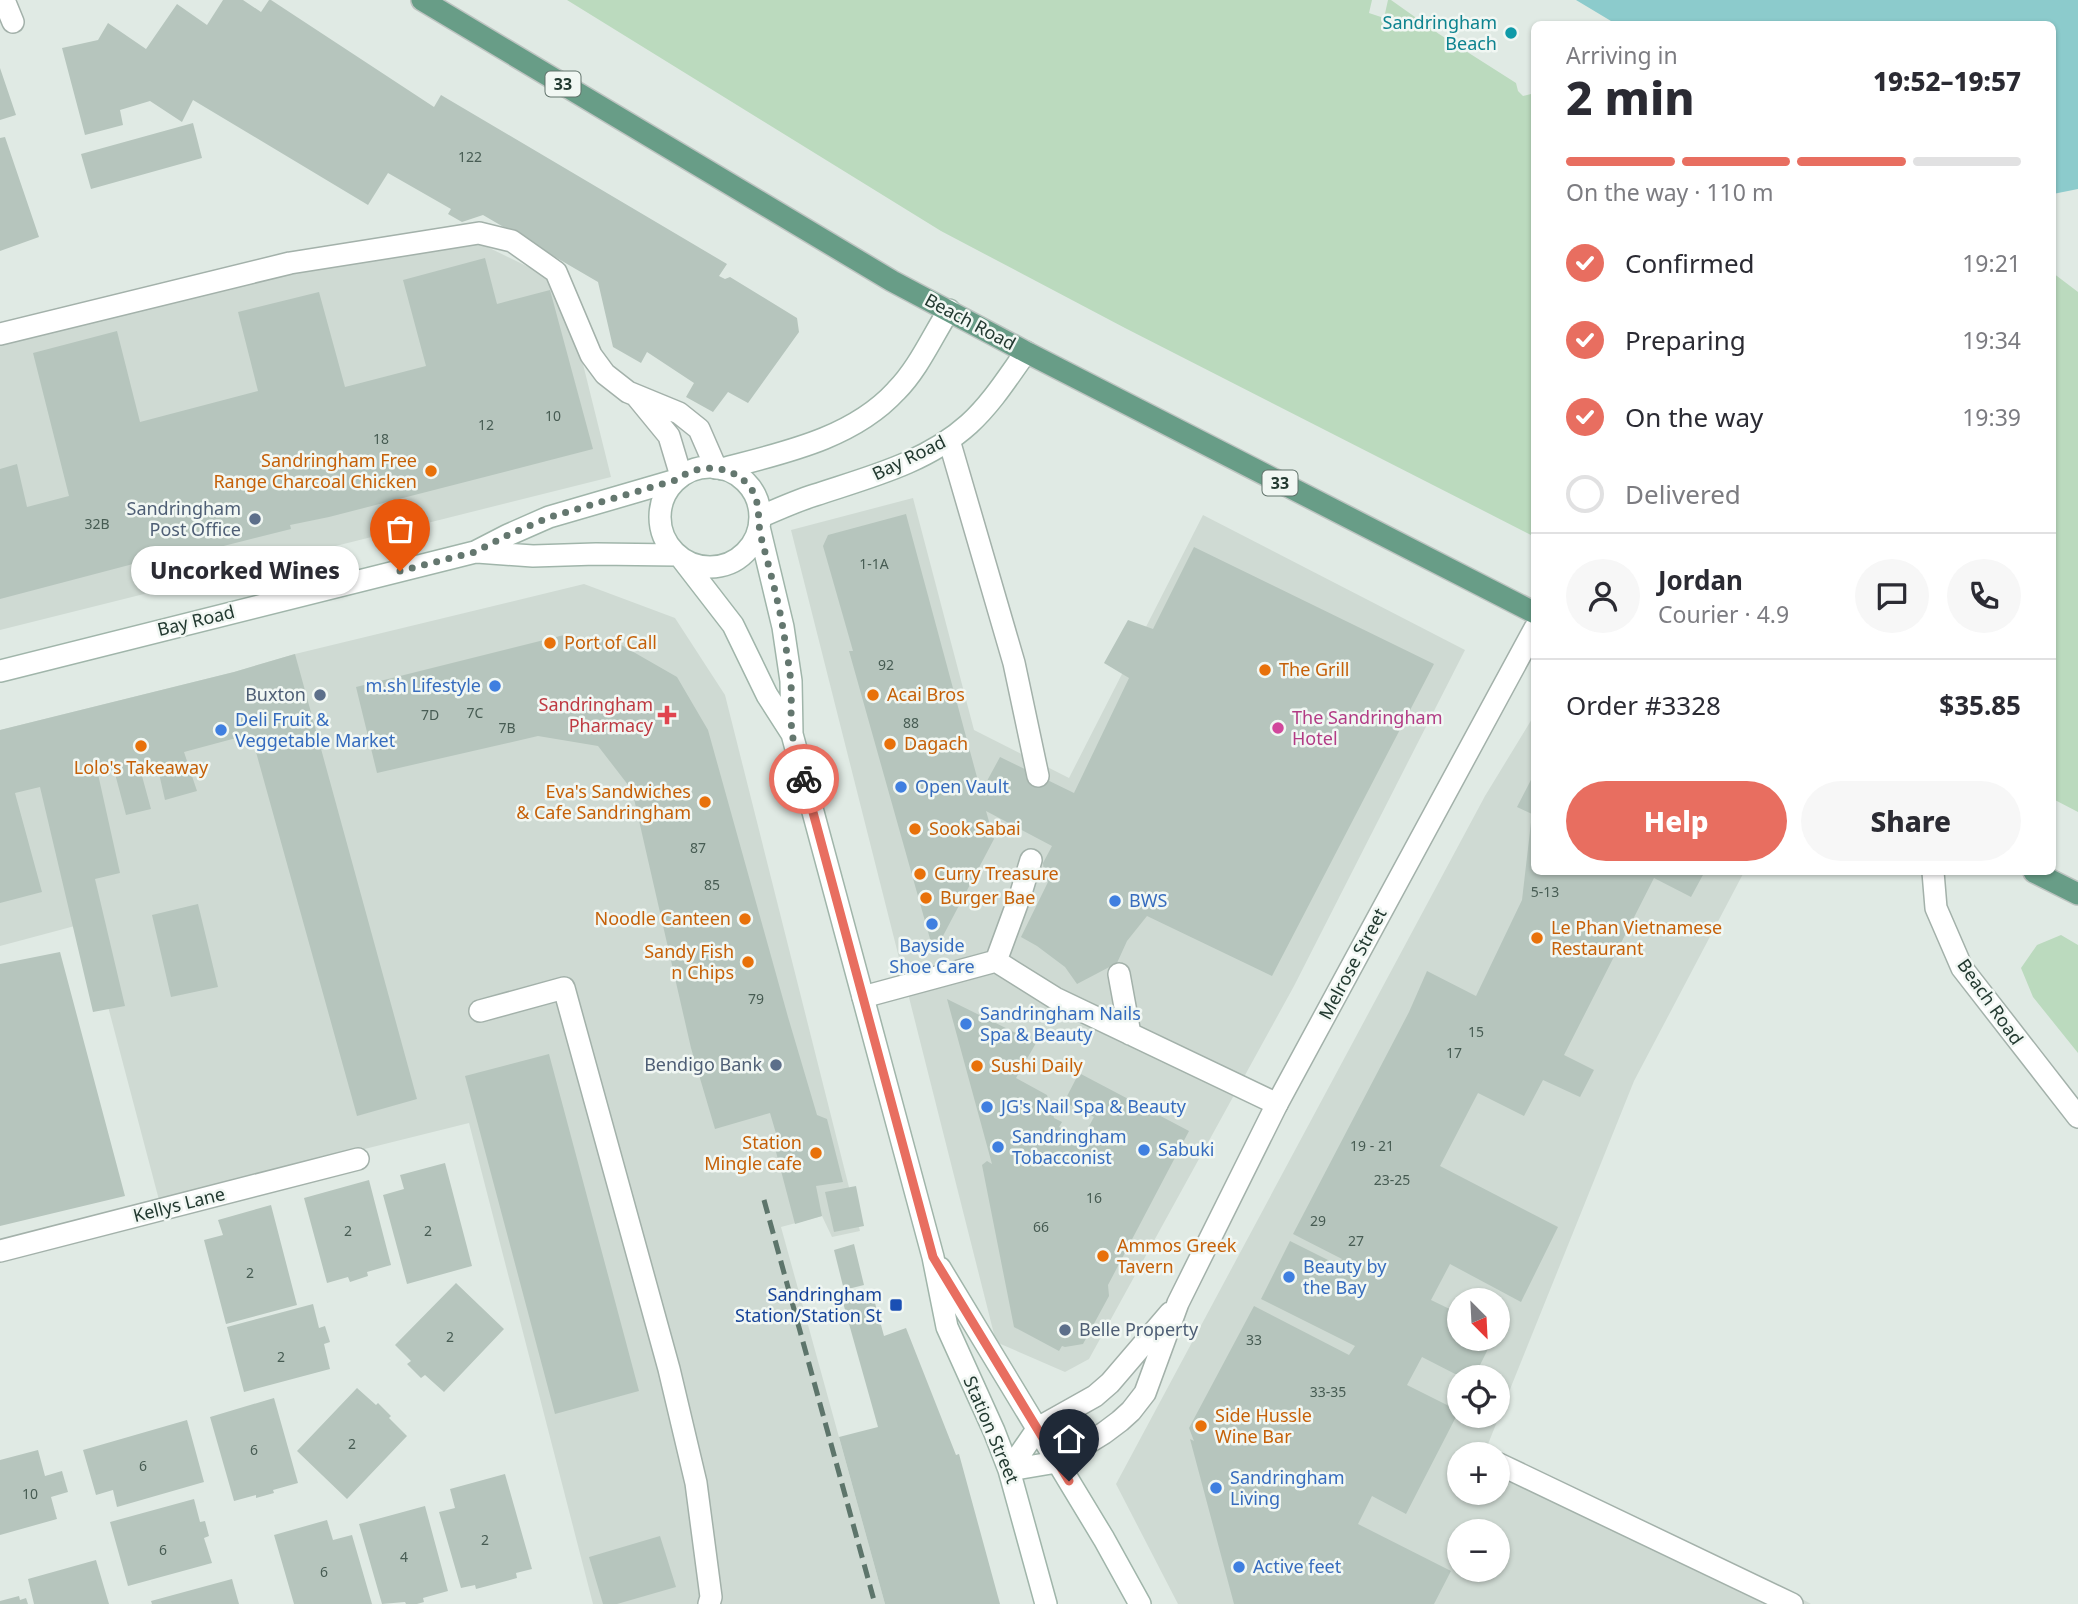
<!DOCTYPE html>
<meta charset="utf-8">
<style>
body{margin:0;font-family:"Noto Sans",sans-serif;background:#f7f7f7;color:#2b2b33;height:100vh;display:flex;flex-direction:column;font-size:26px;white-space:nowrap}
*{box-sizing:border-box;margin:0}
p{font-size:23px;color:#7c7c81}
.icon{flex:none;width:38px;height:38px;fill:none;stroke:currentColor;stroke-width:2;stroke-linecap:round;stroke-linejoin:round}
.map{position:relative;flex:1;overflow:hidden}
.sheet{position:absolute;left:1531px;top:21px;width:525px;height:854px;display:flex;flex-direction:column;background:#fff;border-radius:10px;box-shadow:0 2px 5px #0004}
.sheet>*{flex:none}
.needle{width:46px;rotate:156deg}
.fabs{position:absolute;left:1447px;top:1288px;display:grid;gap:14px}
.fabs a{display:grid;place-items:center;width:63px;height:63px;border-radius:50%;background:#fff;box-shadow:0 2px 5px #0004;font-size:35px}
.pin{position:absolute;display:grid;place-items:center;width:60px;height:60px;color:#fff;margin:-72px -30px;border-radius:50% 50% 50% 0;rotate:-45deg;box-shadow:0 0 7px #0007}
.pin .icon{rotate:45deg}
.courier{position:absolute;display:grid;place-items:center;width:70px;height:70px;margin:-35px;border:5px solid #e86e60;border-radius:50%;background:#fff;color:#222;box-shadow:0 2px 9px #0007}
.bubble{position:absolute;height:49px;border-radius:24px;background:#fff;box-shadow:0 2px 5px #0004;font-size:23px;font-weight:800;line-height:49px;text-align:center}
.head em{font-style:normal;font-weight:800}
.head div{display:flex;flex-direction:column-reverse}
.head{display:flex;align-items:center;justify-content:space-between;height:119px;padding:0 35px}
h1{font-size:46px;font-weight:800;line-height:52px}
.bar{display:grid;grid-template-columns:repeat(4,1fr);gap:10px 7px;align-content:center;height:84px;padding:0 35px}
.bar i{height:9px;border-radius:5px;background:#e1e1e2}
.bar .on{background:#e86e60}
.bar p{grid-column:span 4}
.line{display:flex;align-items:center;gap:18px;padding:0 35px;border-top:2px solid #e1e1e2}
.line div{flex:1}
.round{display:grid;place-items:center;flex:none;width:74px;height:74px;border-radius:37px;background:#f7f7f7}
ol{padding:0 35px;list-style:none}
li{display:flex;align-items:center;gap:21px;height:77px}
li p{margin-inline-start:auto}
li .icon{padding:7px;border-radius:50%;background:#e86e60;color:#fff;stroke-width:4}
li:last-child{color:#7c7c81}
li i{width:38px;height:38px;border:4px solid #e1e1e2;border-radius:50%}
.primary-button{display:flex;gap:14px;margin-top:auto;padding:14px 35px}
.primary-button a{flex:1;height:80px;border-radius:42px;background:#e86e60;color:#fff;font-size:28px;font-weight:800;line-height:80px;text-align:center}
.primary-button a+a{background:#f7f7f7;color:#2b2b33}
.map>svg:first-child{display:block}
.built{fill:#cfdad3;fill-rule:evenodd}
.green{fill:#bbdabe}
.water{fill:#8ccbcc}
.building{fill:#b6c5bd}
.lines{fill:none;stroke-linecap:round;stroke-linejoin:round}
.lane-casing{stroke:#a3b1aa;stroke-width:24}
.street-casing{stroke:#a3b1aa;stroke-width:24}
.secondary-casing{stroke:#a0b5aa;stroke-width:24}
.primary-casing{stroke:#bdc4c1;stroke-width:24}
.lane{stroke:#fff;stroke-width:21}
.street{stroke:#fff;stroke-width:21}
.secondary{stroke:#fff;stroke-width:21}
.primary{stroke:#689d87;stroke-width:21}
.rail{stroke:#5d756b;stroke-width:5;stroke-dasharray:14 7;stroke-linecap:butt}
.done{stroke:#64776f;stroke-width:7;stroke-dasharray:0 12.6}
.route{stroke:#e86e60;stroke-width:9}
.culture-dot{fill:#0f9aa8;stroke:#f1f7f3;stroke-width:2.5}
.food-dot{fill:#e8710a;stroke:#f1f7f3;stroke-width:2.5}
.service-dot{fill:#5c6f8a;stroke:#f1f7f3;stroke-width:2.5}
.shop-dot{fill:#3f7fe0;stroke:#f1f7f3;stroke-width:2.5}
.health-dot{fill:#e0444e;stroke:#f1f7f3;stroke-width:2.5}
.hotel-dot{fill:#d1479c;stroke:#f1f7f3;stroke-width:2.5}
.transit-dot{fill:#1a4fb4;stroke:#f1f7f3;stroke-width:2.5}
.labels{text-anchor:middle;stroke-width:5;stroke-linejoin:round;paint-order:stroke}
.number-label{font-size:14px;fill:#475c53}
.shield{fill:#f1f7f3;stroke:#60726a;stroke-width:2}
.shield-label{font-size:16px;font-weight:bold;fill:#223930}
.culture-label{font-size:18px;fill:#0d838f;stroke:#f1f7f3;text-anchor:end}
.street-label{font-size:18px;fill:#223930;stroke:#f1f7f3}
.food-label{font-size:18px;fill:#c56008;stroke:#f1f7f3;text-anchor:start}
.service-label{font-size:18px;fill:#4e5e75;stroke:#f1f7f3;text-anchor:end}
.shop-label{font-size:18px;fill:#366cbe;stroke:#f1f7f3;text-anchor:start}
.health-label{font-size:18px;fill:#be3a42;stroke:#f1f7f3;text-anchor:end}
.hotel-label{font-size:18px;fill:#b23c85;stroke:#f1f7f3;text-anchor:start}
.transit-label{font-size:18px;fill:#164399;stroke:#f1f7f3;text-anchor:end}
</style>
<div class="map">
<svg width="2078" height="1604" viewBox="0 0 2078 1604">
<rect width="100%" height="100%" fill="#e0eae4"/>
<path class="built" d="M471,239l82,40 27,73 31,125 -611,153v-298l215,-44z
M913,498l61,232 95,48 134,-263 262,135 -171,336 -205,373 -24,13 -69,-30 -205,-812z
M584,584l91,34 50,77 135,536 -28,6 -10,-21 -41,11 104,377h-292l-124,-481 -310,77 -73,-277 -86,23v-216l234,-58 61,-18z
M1535,714v158h209l-110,209 -150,373h-24v39h38v-18l33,16 241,91 39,22h-633l-62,-120 369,-688zM1460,1300h38v39h-38zM1460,1377h38v39h-38zM1460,1531h38v39h-38z"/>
<path class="green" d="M567,0h805l-3,13 15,5 4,-18h3l48,34 77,49 2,8 5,5 12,-3v444l-410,-209 -184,-97z
M2053,273l25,19v520l-25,-13z
M2061,935l17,10v108l-45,-56 -12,-29 16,-23z"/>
<path class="water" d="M1576,0h502v189l-25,5v-170h-437z"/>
<path class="building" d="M223,0h20l18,12 8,-12h2l163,107 7,-12 286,169 -8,12 6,3 5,-2 67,41 2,14 -51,71 -20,-11 -15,20 -27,-15 8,-14 -47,-31 -6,11 -28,-16 -15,-65 -115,-67 -21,7 -14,-8 3,-5 -63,-36 -20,32 -175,-105 -11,22 -32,-21 -30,9 3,15 -38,10 -23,-87 36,-8 10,-17 38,26 31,-45 30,21z
M0,68l16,47 -16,5z
M193,123l9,35 -111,31 -10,-35z
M5,137l34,100 -39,14v-113z
M485,258l12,46 53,-14 43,159 -264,68 -39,8 1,4 -99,25 -2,-5 -190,50v-130l17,-5 10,43 42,-11 -36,-143 84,-22 23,91 118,-31 -20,-79 81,-20 26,95 81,-21 -23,-86z
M906,514l75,278 19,-35 74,36 55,-115 -25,-15 24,-43 25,9 41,-82 240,117 -162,312 -125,-60 -20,25 -10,22 -40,21 -12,-17 -28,-21 -16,-9 27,-55 -4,-9 -1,-10 9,-17 -66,-35 8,28 -60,114 -85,-302h4l-30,-105 5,-11z
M564,635l52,7 61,35 31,53 80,287 29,98 10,4 16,63 -27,4 6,30 -27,8 -20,-76 5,-1 -10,-34 -55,16 -24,-81 -59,-258 -34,-44 -60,-10 -161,37 -21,-86z
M295,654l122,445 -60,17 -106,-382 -67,18 13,39 -32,9 -7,-31 -16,7 9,33 -25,6 -12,-45 -16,4 22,99 -25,6 30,127 -32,6 -53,-225 -25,6 27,99 -42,11v-173l234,-58z
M1535,772v100h165l4,1 -13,24 -37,-19 -90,177 30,15 -14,27 -37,-17 -19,36 -46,-23 -38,73 118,61 -37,75 -71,-38 -19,36 29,14v25h33l-19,38h-13l-39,-20 -15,28 52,26 -53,103 -34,-18 -14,28 93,47 -17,33h-200l-44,-165 4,2 -5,-13 65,-122 95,49 6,-9 -94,-47 29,-58 48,24 4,-6 -49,-25 116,-222 18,-41 49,25 46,-96 10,-86 -15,-7z
M198,904l20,83 -47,10 -19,-82z
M60,952l65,244 -125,30v-262z
M947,999l89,44 -20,35 31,17 7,23 8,4 -3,5 23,12 12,-22 -30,-15 15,-29 110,58 -81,154 1,11 -26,48 -18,3 -3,-1 -3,5 -45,-24 -32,-162 5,-4 5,3z
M549,1054l90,337 -84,23 -90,-338z
M445,1163l27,103 -65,18 -24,-89 21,-6 -4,-14z
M369,1180l22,85 -24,7 1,4 -18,6 -2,-5 -21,6 -23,-85z
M856,1186l8,40 -30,6 -9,-40z
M271,1205l26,100 -71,19 -22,-84 19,-5 -5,-15z
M854,1244l10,41 -20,5 -10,-40z
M456,1283l48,46 -60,63 -19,-17 -4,3 -14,-14 4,-3 -16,-16z
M872,1292l12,44 22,-8 50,127 3,-1 41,150h-115l-46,-167 39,-10 -36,-128z
M313,1304l6,24 6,-2 5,16 -6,2 6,25 -86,23 -17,-65z
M357,1388l19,17 2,-2 13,13 -2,2 18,18 -60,63 -50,-48z
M274,1398l24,85 -25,7 1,3 -18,5v-3l-22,6 -24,-84z
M187,1420l17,62 -87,25 -4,-17 -17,5 -13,-45z
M38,1450l7,26 17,-5 6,21 -17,5 6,22 -57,16v-75z
M505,1474l27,95 -16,4 1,5 -41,11 -1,-4 -14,3 -22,-76 16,-4 -5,-19z
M194,1499l6,23 5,-1 4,15 -5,2 8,25 -84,23 -18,-64z
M425,1506l23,85 -25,7 1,4 -7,2h-11l-1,-2 -23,2 -23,-80z
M327,1520l6,20 19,-5 20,69h-78l-20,-69z
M660,1536l16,51 -59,17h-14l-14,-47z
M96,1560l13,44h-75l-6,-25z
M232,1579l7,25h-87l-1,-3z
M19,1596l1,4 6,-2 2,6h-28v-3z"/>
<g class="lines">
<defs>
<path id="lane" d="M4,0l9,22
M0,334l290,-71 189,-30 33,8 44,31 35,83 14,19 23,18 51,21 20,16 17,39
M637,397l32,39 12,40
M949,440l65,223 24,113
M996,961l25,-68 10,-33
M1119,974l11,60
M863,997l133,-36 59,37 222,106
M480,1011l84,-23 105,381 27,114 15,114 -2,7
M0,1251l358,-92
M1499,1464l293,140"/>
<path id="street" d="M1933,872l3,36 26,60 116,149
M1038,1428l57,-32 15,-13 60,-70
M1057,1462l47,-29 16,-12 11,-10 14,-18 33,-90 99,-199 258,-476"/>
<path id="secondary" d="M660 517a50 50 0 1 1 100 0a50 50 0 1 1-100 0Z
M722,469c60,-16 130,-30 174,-78 22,-22 36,-54 53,-81
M760,517c18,-8 36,-16 55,-22 54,-18 111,-32 154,-71 23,-21 39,-47 57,-72
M759,527l24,100 8,54 1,53 141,523 14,70 47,104 15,39 37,134
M477,552l56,4 63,-2 81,1
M682,559l51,66 34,70 25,39
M0,671l475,-119 33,-17 41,-18 127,-37
M940,1268l164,271 36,65
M1009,1470l29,-42
M1009,1470l48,-8"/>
<path id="primary" d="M422,0l470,281 134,71 509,261
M2034,872l44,22"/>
</defs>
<use href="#lane" class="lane-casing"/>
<use href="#street" class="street-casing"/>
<use href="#secondary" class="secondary-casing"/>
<use href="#primary" class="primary-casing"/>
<use href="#lane" class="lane"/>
<use href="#street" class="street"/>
<use href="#secondary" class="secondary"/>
<use href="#primary" class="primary"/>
<path class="rail" d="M764,1200l111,404"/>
</g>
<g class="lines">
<path class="done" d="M400,571l75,-19 33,-17 42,-18 126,-37c23,-18 59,-16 76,10 9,15 5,31 9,47 9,34 19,69 24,104 2,14 5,29 6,43 1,16 -1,32 1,48 2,16 8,32 12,47"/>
<path class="route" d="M804,779l129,478 136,224"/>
</g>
<circle class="culture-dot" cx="1511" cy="33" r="7"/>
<g class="food-dot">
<circle cx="431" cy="471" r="7"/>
<circle cx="550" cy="643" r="7"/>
<circle cx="1265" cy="670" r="7"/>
<circle cx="873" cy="695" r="7"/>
<circle cx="890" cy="744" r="7"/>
<circle cx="141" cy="746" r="7"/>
<circle cx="705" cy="802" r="7"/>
<circle cx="915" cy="829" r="7"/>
<circle cx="920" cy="874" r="7"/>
<circle cx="926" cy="898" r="7"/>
<circle cx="745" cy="919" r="7"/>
<circle cx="1537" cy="938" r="7"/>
<circle cx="748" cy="962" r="7"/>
<circle cx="977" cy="1066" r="7"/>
<circle cx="816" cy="1153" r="7"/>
<circle cx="1103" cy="1256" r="7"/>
<circle cx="1201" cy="1426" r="7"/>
</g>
<g class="service-dot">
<circle cx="255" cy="519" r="7"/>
<circle cx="320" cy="695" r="7"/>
<circle cx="776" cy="1065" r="7"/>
<circle cx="1065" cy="1330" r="7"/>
</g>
<g class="shop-dot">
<circle cx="495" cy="686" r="7"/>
<circle cx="221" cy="730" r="7"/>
<circle cx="901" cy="787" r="7"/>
<circle cx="1115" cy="901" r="7"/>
<circle cx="932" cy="924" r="7"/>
<circle cx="966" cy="1024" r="7"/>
<circle cx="987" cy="1107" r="7"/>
<circle cx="998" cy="1147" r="7"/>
<circle cx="1144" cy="1150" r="7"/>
<circle cx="1289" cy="1277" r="7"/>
<circle cx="1216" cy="1488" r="7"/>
<circle cx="1239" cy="1567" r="7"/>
</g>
<path class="health-dot" d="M663.5 704.5h7v7h7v7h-7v7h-7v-7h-7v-7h7z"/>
<circle class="hotel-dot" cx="1278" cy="728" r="7"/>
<rect class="transit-dot" x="889" y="1298" width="14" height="14" rx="3.5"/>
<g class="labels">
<g class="number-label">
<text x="470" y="162">122</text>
<text x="553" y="421">10</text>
<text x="486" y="430">12</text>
<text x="381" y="444">18</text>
<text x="97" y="529">32B</text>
<text x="874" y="569">1-1A</text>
<text x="886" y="670">92</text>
<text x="475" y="718">7C</text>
<text x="430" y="720">7D</text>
<text x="911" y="728">88</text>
<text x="507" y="733">7B</text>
<text x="698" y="853">87</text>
<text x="712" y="890">85</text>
<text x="1545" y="897">5-13</text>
<text x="756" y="1004">79</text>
<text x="1476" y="1037">15</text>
<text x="1454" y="1058">17</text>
<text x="1372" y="1151">19 - 21</text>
<text x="1392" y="1185">23-25</text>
<text x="1094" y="1203">16</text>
<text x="1318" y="1226">29</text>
<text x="1041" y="1232">66</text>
<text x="348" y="1236">2</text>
<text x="428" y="1236">2</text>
<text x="1356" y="1246">27</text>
<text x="250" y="1278">2</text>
<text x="450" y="1342">2</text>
<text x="1254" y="1345">33</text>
<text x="281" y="1362">2</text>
<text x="1328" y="1397">33-35</text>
<text x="352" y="1449">2</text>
<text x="254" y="1455">6</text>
<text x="143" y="1471">6</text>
<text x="30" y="1499">10</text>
<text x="485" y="1545">2</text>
<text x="163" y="1555">6</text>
<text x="404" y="1562">4</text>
<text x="324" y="1577">6</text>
</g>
<g class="shield">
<rect x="545.5" y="71.5" width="35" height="25" rx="5"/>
<rect x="1262.5" y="470.5" width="35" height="25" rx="5"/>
</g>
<g class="shield-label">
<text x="563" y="90">33</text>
<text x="1280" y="489">33</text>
</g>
<g class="culture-label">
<text x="1497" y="29">Sandringham<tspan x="1497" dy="21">Beach</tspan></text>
</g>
<g class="street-label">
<text transform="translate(970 322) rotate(28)" y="6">Beach Road</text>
<text transform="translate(909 458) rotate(-26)" y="6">Bay Road</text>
<text transform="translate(196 621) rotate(-14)" y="6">Bay Road</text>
<text transform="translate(1353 964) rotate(-62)" y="6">Melrose Street</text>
<text transform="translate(1990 1002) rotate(55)" y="6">Beach Road</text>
<text transform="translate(179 1205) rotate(-14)" y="6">Kellys Lane</text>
<text transform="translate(991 1430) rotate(67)" y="6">Station Street</text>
</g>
<g class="food-label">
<text x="417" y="467" text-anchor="end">Sandringham Free<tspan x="417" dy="21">Range Charcoal Chicken</tspan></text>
<text x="564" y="649">Port of Call</text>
<text x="1279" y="676">The Grill</text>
<text x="887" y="701">Acai Bros</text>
<text x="904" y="750">Dagach</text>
<text x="141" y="774" text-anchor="middle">Lolo's Takeaway</text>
<text x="691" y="798" text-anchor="end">Eva's Sandwiches<tspan x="691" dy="21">&amp; Cafe Sandringham</tspan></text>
<text x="929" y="835">Sook Sabai</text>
<text x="934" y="880">Curry Treasure</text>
<text x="940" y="904">Burger Bae</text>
<text x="731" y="925" text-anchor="end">Noodle Canteen</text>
<text x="1551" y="934">Le Phan Vietnamese<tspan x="1551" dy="21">Restaurant</tspan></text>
<text x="734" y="958" text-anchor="end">Sandy Fish<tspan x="734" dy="21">n Chips</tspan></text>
<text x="991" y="1072">Sushi Daily</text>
<text x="802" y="1149" text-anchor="end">Station<tspan x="802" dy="21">Mingle cafe</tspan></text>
<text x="1117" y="1252">Ammos Greek<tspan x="1117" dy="21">Tavern</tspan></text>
<text x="1215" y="1422">Side Hussle<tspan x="1215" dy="21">Wine Bar</tspan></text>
</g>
<g class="service-label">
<text x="241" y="515">Sandringham<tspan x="241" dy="21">Post Office</tspan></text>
<text x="306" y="701">Buxton</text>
<text x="762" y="1071">Bendigo Bank</text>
<text x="1079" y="1336" text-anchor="start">Belle Property</text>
</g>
<g class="shop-label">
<text x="481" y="692" text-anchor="end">m.sh Lifestyle</text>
<text x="235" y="726">Deli Fruit &amp;<tspan x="235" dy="21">Veggetable Market</tspan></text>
<text x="915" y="793">Open Vault</text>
<text x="1129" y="907">BWS</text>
<text x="932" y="952" text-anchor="middle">Bayside<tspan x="932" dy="21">Shoe Care</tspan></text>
<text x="980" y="1020">Sandringham Nails<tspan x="980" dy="21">Spa &amp; Beauty</tspan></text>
<text x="1001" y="1113">JG's Nail Spa &amp; Beauty</text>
<text x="1012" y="1143">Sandringham<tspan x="1012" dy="21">Tobacconist</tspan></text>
<text x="1158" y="1156">Sabuki</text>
<text x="1303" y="1273">Beauty by<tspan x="1303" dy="21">the Bay</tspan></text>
<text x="1230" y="1484">Sandringham<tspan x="1230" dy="21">Living</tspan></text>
<text x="1253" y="1573">Active feet</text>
</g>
<g class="health-label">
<text x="653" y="711">Sandringham<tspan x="653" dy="21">Pharmacy</tspan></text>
</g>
<g class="hotel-label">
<text x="1292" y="724">The Sandringham<tspan x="1292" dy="21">Hotel</tspan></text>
</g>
<g class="transit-label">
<text x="882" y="1301">Sandringham<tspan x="882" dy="21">Station/Station St</tspan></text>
</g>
</g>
</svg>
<div class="fabs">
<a><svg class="needle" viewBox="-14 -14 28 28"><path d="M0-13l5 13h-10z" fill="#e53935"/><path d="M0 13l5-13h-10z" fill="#7c7c81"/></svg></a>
<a><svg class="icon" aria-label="locate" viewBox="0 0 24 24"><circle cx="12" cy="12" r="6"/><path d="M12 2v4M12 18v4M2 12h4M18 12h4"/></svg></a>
<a>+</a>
<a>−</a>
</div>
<div class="pin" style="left:400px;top:571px;background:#ea580c"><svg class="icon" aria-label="bag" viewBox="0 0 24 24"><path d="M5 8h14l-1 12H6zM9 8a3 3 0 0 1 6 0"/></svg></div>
<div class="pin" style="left:1069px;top:1481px;background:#1f2937"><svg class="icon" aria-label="home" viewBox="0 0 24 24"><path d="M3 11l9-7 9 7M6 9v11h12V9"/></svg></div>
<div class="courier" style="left:804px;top:779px"><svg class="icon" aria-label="bike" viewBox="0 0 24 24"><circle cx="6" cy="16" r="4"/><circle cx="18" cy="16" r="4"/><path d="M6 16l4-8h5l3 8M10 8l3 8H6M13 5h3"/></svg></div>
<div class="bubble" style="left:131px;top:546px;width:228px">Uncorked Wines</div>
<section class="sheet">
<div class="head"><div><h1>2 min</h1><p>Arriving in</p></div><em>19:52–19:57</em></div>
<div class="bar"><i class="on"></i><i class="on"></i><i class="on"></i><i></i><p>On the way · 110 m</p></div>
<ol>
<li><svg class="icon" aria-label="check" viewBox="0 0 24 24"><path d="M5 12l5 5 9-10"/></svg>Confirmed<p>19:21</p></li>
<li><svg class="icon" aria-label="check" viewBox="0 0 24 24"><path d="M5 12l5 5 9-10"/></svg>Preparing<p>19:34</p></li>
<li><svg class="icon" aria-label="check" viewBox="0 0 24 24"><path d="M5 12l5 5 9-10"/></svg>On the way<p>19:39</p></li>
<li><i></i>Delivered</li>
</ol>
<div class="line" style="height:126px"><a class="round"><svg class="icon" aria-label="person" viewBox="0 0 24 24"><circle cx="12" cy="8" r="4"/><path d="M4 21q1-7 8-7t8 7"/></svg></a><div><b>Jordan</b><p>Courier · 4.9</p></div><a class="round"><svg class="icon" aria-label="chat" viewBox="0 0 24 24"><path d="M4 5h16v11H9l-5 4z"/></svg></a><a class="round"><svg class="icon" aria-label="phone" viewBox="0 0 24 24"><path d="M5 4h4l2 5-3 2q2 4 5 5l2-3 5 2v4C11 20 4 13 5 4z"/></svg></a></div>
<div class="line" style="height:91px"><div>Order #3328</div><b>$35.85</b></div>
<div class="primary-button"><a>Help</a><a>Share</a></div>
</section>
</div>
